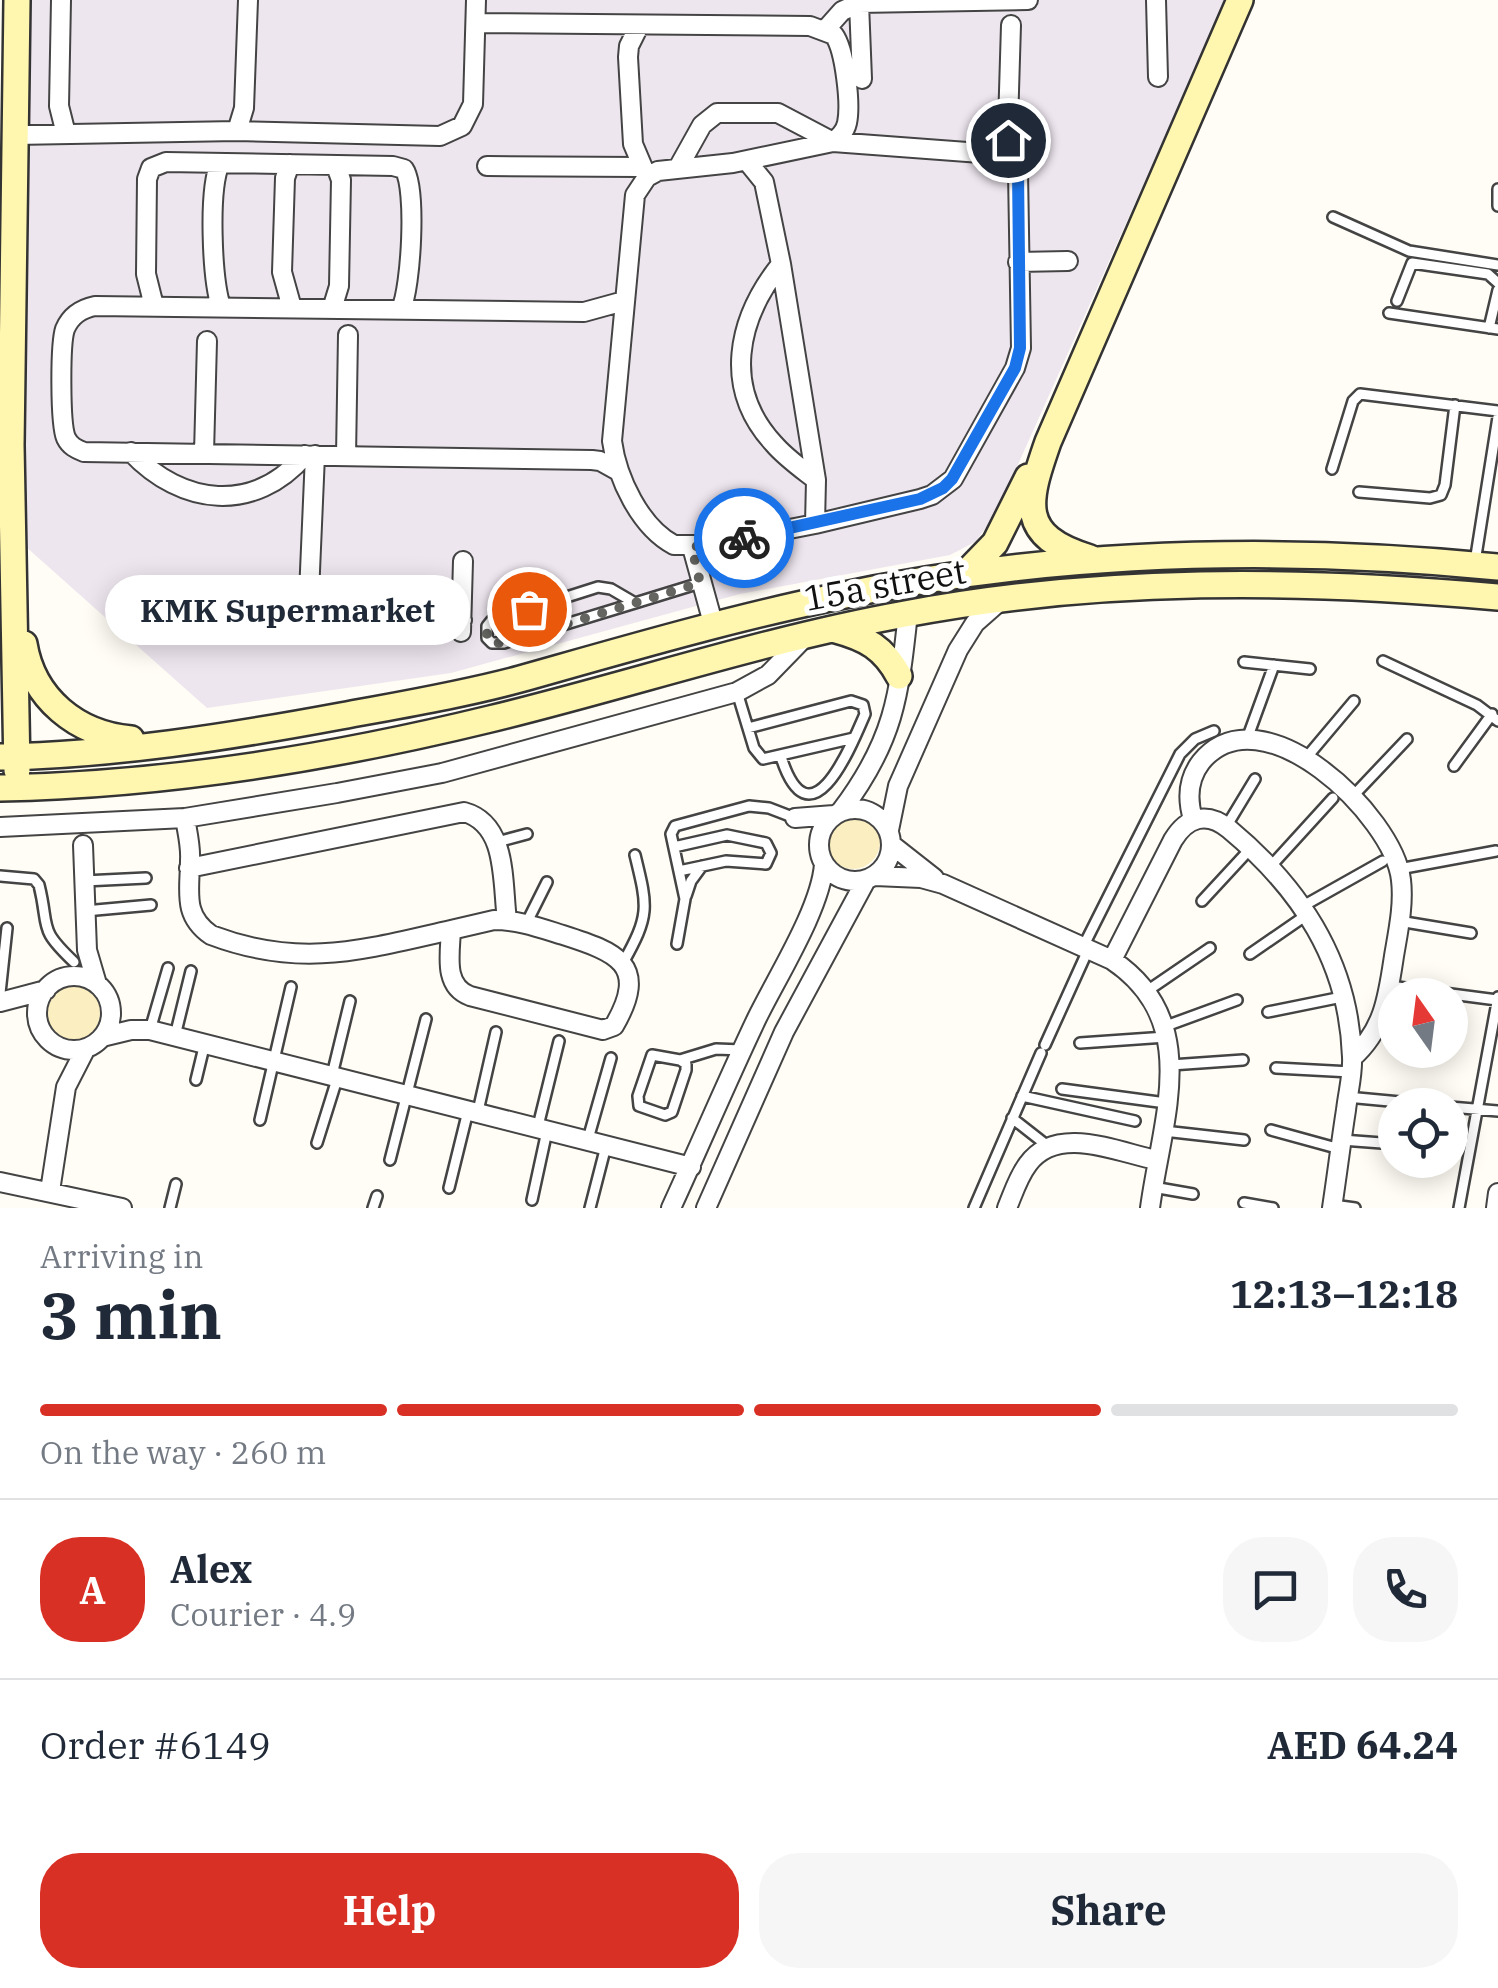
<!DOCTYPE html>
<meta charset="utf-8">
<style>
body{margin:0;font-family:"IBM Plex Serif",serif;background:#f6f6f7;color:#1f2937;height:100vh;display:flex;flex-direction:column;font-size:38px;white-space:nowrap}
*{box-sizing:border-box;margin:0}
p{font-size:32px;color:#747a83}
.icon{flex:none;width:55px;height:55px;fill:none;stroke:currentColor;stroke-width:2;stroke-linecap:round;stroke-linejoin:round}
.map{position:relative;height:1208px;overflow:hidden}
.sheet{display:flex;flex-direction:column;background:#fff;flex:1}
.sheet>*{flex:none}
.needle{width:65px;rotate:346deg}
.fabs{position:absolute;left:1378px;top:978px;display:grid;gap:20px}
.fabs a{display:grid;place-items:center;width:90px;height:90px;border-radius:50%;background:#fff;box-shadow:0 5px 25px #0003;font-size:50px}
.pin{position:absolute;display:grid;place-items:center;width:85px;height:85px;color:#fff;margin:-42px;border:5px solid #fff;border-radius:50%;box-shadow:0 2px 10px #0007}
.courier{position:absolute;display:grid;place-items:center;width:100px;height:100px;margin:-50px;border:8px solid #1a73e8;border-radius:50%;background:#fff;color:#222;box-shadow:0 2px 12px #0007}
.bubble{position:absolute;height:70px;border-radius:35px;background:#fff;box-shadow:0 5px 25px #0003;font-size:32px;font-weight:800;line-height:70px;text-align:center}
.head em{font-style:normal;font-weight:800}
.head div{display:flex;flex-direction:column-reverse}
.head{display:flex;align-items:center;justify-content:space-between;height:170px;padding:0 40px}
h1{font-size:65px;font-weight:800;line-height:75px}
.bar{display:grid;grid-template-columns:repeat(4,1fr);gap:15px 10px;align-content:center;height:120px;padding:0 40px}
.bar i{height:12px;border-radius:8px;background:#e0e1e3}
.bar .current{background:#d93025}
.bar p{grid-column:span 4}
.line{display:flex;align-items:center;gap:25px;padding:0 40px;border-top:2px solid #e0e1e3}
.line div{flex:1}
.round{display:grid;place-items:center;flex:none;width:105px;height:105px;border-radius:40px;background:#f6f6f7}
.button{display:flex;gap:20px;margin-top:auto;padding:20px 40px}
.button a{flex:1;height:115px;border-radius:40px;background:#d93025;color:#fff;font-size:40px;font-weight:800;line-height:115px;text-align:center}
.button a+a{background:#f6f6f7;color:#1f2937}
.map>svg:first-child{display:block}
.industrial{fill:#eee6ef}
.sand{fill:#fbeec1}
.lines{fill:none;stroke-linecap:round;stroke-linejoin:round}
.lane-casing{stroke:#444;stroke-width:14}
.street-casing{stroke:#444;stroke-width:22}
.secondary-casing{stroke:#333;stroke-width:30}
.lane{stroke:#fff;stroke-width:9}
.street{stroke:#fff;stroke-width:18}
.secondary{stroke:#fff6b0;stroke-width:25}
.done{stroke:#646461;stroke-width:10;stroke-dasharray:0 18}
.route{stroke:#1a73e8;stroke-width:12}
.labels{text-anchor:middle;stroke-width:10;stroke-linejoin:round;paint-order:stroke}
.street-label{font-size:35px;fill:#111;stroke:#fff}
</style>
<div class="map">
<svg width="1498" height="1208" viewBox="0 0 1498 1208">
<rect width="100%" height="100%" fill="#fffdf5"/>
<path class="industrial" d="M30,0h1196l-231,516 -20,26 -25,13 -210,39 -289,79 -244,35 -182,-162z"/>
<path class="sand" d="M826 842a27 27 0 1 1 54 0a27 27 0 1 1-54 0Z
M38 1012a31 31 0 1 1 62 0a31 31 0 1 1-62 0Z"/>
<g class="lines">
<defs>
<path id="lane" d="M1498,189v17
M1333,217l76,34 89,14
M1397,301l15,-38 76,11 10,9
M1389,313l109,16
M1489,328l9,-38
M1332,469l21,-68 7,-7 138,17
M1359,492l71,6 11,-3 4,-10 10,-80
M1475,562l23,-145
M598,587l13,2 24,14 -131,40h-12l-5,-5v-12l4,-5z
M635,603l65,-20
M1383,661l94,44 21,16
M1244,662l66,7
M737,692l17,56 9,11 91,-21
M748,728l103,-27 12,4 2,9c-15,35 -55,133 -84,43
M1247,739l27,-74
M1306,758l48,-57
M1454,766l38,-52
M1353,796l54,-57
M1226,827l29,-48
M497,842l30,-8
M674,847l53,-12 39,8 5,10 -5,11 -40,-3 -47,10
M1271,866l62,-68
M1399,869l97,-18
M0,876l34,3 5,6c11,44 -2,42 35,77
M84,881l62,-3
M686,896l5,-15 11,-15
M1202,901l49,-53
M1303,906l80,-45
M85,911l66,-6
M1399,921l72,12
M526,924l21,-42
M677,944l8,-45 -14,-65 4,-8 74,-20 20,2 26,10
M1083,947l97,-193 15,-15 19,-8
M1250,954l58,-40
M623,963c27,-48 25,-55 12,-108
M1390,986l107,14
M1147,991l63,-43
M0,993l7,-65
M1268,1012l74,-15
M1166,1026l71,-26
M150,1030l18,-62
M175,1036l16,-65
M1080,1043l86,-6
M1045,1045l43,-95
M680,1060l6,4v6l-14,42 -7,3 -26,-9 -1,-10 14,-41 28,5 36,-11 26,1
M1171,1065l72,-5
M1276,1068l75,4
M332,1075l18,-74
M196,1080l9,-37
M1062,1089l104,14
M1022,1096l113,25
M1347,1097l85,8
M1450,1107l48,4
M478,1111l18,-79
M1012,1118l37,29
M260,1120l31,-133
M538,1126l21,-85
M1271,1130l69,19
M1164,1131l80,9
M588,1139l23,-81
M1342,1140l53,4
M317,1143l21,-67
M390,1160l36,-141
M1153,1187l40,7
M449,1188l19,-77
M532,1200l15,-69
M1244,1203l29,5
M1333,1205l22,3
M170,1208l6,-24
M373,1208l4,-12
M590,1208l16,-62
M974,1208l67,-155
M1459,1208l39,-211"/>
<path id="street" d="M61,0l-2,106 7,28
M1156,0l2,77
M859,3l3,76
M484,23l326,3 24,9c11,15 17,69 13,88 -2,9 -8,14 -14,19l-55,-29h-61l-15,12 -24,43
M639,26l-10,20 -1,11 5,87 14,33
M826,29l16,-18 17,-8 169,-3
M237,131l7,-23 4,-108
M15,135l222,-4 203,5 22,-10 11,-22 3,-104
M833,142l161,12 13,3 11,15 3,176 -6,20 -62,111 -21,16 -12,4 -105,25 -107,21h-34c-34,-18 -57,-67 -62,-104l23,-246 12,-18 11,-6 75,-8z
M1007,157l4,-132
M747,161l17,21 17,82 35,216 -1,44
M220,163c-12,28 -8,115 1,144
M290,164l-5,14 -3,94 10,36
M487,166l153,1
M1018,262l50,-1
M781,264c-44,55 -59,124 -7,180 12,14 28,25 42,36
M154,306l-8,-32 1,-95 4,-11 15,-6 227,4 11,3c13,19 7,119 -3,140
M332,309l7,-23 2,-106 -5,-14
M131,452c51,54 123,62 174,3
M204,453l3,-112
M315,455l-6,139c1,17 9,26 26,27l127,-1
M346,456l2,-121
M618,471l-18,-10 -8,-1 -508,-8c-8,-3 -14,-6 -18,-14 -6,-14 -6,-94 -1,-109 6,-14 16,-20 30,-23l489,6 40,-11
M692,547l21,76
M461,632l2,-71
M819 845a36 36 0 1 1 72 0a36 36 0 1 1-72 0Z
M841,811c53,-70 58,-114 67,-198
M185,818c2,13 6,28 5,42 0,31 -8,55 21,75 90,34 151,15 240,-5
M795,818l39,-3
M1193,819c-6,-20 -5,-40 8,-57 60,-74 193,54 200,118 3,25 -3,52 -7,76 -6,40 -10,74 -42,102
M0,827l185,-9 152,-25 105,-20 295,-81 31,-17 36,-37
M889,830l9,-44 60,-136 17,-27 25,-22
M83,845l4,105 10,34
M892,845l42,33
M189,868l275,-56c44,12 38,71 43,108
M875,876l46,2 22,6 169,76c91,61 50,158 38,248
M494,920c24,0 46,8 69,15 53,17 87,29 51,91l-11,4 -133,-34c-27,-10 -20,-42 -19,-66z
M1112,960l61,-120c14,-23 34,-29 56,-11 71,59 120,132 123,228 1,17 -4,35 -6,53 -5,32 -9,65 -14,98
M37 1013a37 37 0 1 1 74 0a37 37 0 1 1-74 0Z
M0,1002l46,-12
M102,1037l29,-7h19l541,137
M0,1182l122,26
M50,1191l16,-104 20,-39
M671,1208c29,-63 56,-127 86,-190 20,-41 64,-110 67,-154
M706,1208l78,-176 82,-152
M1007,1208c6,-14 11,-31 21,-44 29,-40 89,-12 128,-4
M1496,1208l2,-15"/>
<path id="secondary" d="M17,0l-6,445 6,325
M1090,558c-73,-22 -63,-56 -42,-116l192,-442
M965,574l30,-31 33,-66
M836,630c30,8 48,18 63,46
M24,644c9,55 53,90 107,95
M0,757c114,-2 228,-20 341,-41 59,-11 120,-21 179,-37 103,-29 205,-59 310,-81 218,-47 446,-53 668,-31
M0,788c166,-3 330,-30 490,-69 140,-34 272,-79 415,-105 194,-37 397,-35 593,-17"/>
</defs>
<use href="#lane" class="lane-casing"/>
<use href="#street" class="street-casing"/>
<use href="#secondary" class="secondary-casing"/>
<use href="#lane" class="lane"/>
<use href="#street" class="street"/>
<use href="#secondary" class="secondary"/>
</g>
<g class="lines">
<path class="done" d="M529,609l-38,12 -4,5v12l5,5h12l196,-60 -8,-36 52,-9"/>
<path class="route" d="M744,538l176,-39 23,-11 9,-9 63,-111 5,-20 -2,-176 -11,-15 1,-17"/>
</g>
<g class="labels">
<g class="street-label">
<text transform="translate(885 585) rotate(-10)" y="12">15a street</text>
</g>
</g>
</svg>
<div class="fabs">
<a><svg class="needle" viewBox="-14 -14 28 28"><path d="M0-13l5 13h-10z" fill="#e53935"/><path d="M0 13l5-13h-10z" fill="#747a83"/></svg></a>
<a><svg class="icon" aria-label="locate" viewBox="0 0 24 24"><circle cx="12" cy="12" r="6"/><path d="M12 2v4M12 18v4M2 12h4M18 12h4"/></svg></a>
</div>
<div class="pin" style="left:529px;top:609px;background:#ea580c"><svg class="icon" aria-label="bag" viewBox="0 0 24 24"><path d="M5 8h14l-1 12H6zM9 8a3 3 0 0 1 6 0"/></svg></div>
<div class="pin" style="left:1008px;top:140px;background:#1f2937"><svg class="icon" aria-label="home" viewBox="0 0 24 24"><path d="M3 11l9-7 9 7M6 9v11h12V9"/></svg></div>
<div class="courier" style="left:744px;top:538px"><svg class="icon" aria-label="bike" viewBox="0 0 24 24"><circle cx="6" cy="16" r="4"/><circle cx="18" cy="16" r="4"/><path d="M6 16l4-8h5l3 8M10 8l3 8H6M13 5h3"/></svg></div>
<div class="bubble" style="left:105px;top:575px;width:365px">KMK Supermarket</div>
</div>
<section class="sheet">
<div class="head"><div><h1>3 min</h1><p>Arriving in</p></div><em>12:13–12:18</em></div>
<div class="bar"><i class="current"></i><i class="current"></i><i class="current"></i><i></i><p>On the way · 260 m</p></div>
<div class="line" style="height:180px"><b class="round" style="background:#d93025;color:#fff">A</b><div><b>Alex</b><p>Courier · 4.9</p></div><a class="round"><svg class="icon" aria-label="chat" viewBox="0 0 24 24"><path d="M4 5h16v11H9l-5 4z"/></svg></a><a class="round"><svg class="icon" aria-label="phone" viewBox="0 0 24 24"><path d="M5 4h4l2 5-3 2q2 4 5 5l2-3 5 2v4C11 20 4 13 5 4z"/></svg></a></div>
<div class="line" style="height:130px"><div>Order #6149</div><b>AED 64.24</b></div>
<div class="button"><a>Help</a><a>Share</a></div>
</section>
